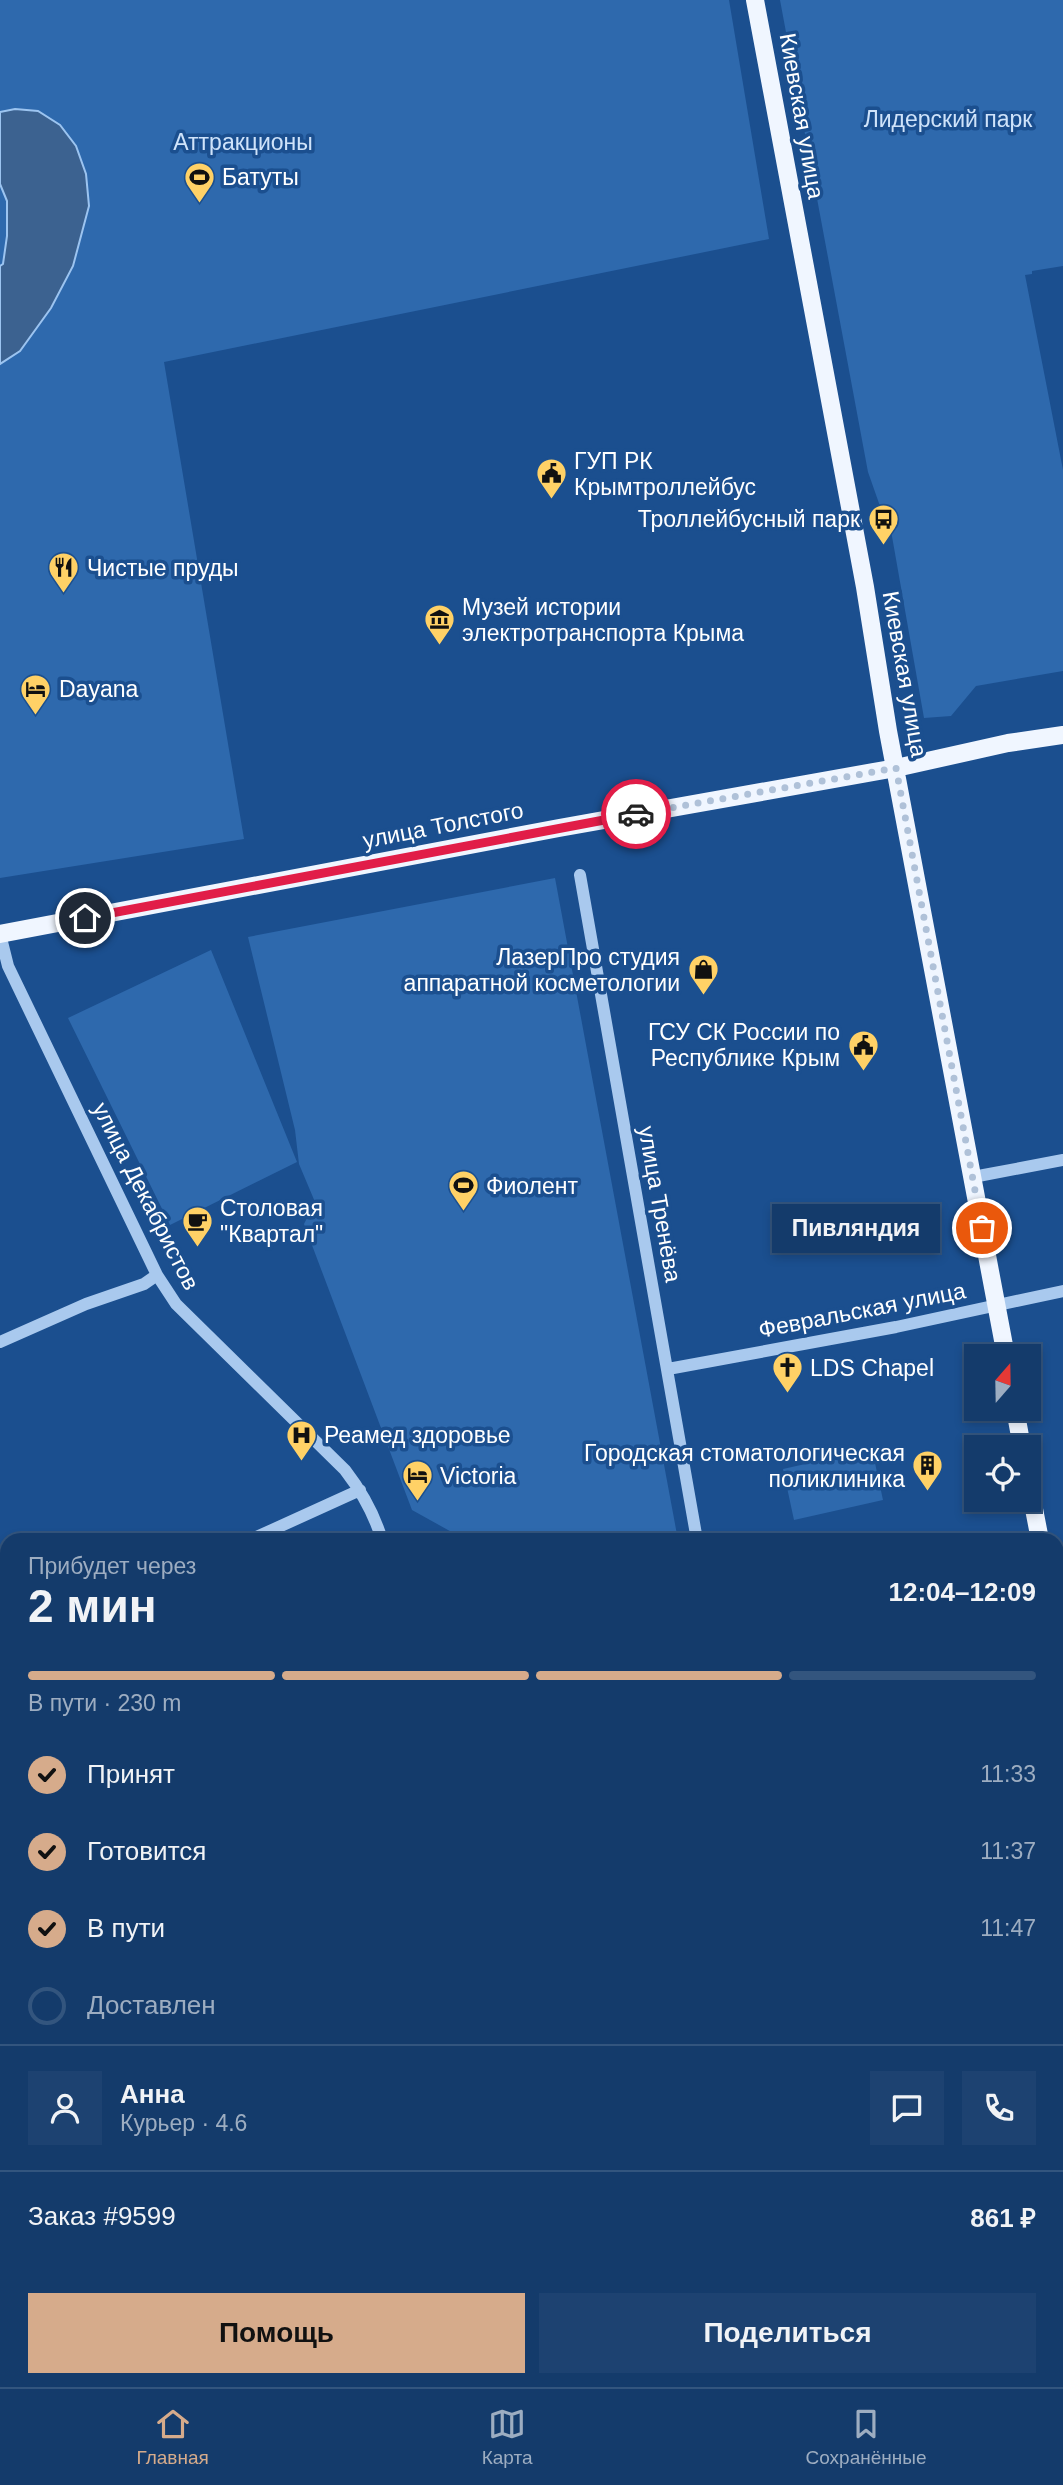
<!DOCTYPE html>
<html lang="ru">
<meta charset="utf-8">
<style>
body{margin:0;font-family:Arial,sans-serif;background:#1d4271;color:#f1f3f6;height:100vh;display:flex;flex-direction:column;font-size:26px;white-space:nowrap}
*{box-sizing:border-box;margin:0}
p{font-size:23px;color:#9dadc1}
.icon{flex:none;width:38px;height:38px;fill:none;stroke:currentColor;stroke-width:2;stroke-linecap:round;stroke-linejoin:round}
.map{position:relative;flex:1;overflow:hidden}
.panel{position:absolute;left:0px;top:1533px;width:1064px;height:854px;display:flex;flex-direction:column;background:#143b6b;border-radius:21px 21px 0 0;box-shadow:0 4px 10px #0003,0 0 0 2px #33557e}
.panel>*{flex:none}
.needle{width:46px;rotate:20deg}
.controls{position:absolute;left:964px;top:1344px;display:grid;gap:14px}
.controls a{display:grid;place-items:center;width:77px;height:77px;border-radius:0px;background:#143b6b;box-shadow:0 4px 10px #0003,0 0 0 2px #33557e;font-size:35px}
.pin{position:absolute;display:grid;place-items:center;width:60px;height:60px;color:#fff;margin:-30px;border:4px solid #fff;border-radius:50%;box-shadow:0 2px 7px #0007}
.courier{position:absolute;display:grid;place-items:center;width:70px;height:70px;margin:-35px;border:5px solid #e11d48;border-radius:50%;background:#fff;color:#222;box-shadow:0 2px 9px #0007}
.bubble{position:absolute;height:49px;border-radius:0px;background:#143b6b;box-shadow:0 4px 10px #0003,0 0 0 2px #33557e;font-size:23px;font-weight:700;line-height:49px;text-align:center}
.head em{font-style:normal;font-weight:700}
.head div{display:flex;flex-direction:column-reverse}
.head{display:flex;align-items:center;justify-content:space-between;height:119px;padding:0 28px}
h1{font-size:46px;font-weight:700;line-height:52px}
.bar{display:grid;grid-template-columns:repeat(4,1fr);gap:10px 7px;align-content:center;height:84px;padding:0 28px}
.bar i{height:9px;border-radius:5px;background:#33557e}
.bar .active{background:#d6ab8b}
.bar p{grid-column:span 4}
.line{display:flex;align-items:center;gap:18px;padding:0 28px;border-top:2px solid #33557e}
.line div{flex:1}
.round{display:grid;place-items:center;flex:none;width:74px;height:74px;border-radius:0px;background:#1d4271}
ol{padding:0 28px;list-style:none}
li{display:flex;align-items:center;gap:21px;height:77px}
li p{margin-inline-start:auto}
li .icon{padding:7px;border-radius:50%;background:#d6ab8b;color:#111;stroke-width:4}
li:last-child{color:#9dadc1}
li i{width:38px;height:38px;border:4px solid #33557e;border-radius:50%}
.primary-button{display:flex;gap:14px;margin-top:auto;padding:14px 28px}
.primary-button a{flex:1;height:80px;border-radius:0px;background:#d6ab8b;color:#111;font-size:28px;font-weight:700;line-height:80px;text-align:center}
.primary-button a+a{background:#1d4271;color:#f1f3f6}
.menu{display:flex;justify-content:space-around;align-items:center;height:98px;border-top:2px solid #33557e;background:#143b6b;font-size:19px;color:#9dadc1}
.menu a{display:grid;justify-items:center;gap:4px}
.menu .active{color:#d6ab8b}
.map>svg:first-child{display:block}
.green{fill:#2e69ad}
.water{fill:#3c6290;stroke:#9cc4f0;stroke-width:2}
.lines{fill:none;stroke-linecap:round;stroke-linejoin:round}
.minor{stroke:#a9c9ee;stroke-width:12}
.major{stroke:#f0f6ff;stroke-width:18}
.done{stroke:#afc1d8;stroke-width:7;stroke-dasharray:0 12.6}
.route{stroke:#e11d48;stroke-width:9}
.labels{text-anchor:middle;stroke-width:7;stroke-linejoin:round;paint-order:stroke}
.street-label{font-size:23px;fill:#fff;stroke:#1b4f8f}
.park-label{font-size:23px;fill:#cfe3fa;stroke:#1b4f8f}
.poi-label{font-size:23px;fill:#fff;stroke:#1b4f8f;text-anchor:start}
</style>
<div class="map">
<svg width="1063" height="2387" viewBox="0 0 1063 2387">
<rect width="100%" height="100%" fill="#1b4f8f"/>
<path class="green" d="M0,0h729l40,239 -605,123 80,477 -244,39z
M780,0h283v266l-31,5v3l-7,1 38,195v201l-87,15 -25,30 -27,2 -37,-210 -6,1 -13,-37z
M555,878l123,662h-212l-54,-30 -108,-286 11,-22 -16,-38 -4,-34 -47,-193z
M211,950l86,212 -127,63 -102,-207z
M872,1449l11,51 -89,20 -11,-51z"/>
<path class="water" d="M15,109l23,2 22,14 16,21 10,28 3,32 -16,60 -22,42 -31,43 -20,13v-98l3,-2 4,-28v-35l-7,-17v-72z"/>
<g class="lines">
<path class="minor" d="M580,875l117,665
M0,934l8,32 149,309 19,29 169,166c17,22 29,43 37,70
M973,1177l90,-17
M0,1342l86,-38 58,-20 13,-9
M668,1369l228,-42 167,-36
M250,1540l110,-50
M0,1651l7,-3
M0,1979l7,-3
M0,2018l7,-3
M0,2322l7,-1
M262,2380l2,7
M611,2380l1,7"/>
<path class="major" d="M755,0l110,587 23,144 118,625
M0,934l559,-106 337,-60 112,-25 55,-8
M1015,1409l7,38
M1029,1483l11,57
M1057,1628l6,30
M1057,2344l6,-6
M1057,2367l6,2
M952,2387l28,-7"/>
</g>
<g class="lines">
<path class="done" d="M636,814l260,-46 86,460"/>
<path class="route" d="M85,918l551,-104"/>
</g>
<defs>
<symbol id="stadium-pin" viewBox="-11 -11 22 30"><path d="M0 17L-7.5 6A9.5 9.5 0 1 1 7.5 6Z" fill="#ffd166" stroke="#1b4f8f"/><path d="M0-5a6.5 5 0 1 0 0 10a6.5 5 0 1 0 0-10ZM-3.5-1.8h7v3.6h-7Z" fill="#111"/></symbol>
<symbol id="civic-pin" viewBox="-11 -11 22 30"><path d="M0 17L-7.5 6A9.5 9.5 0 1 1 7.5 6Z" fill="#ffd166" stroke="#1b4f8f"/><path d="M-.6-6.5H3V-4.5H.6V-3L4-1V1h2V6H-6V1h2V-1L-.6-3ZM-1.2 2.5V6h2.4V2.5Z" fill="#111"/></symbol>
<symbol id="bus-pin" viewBox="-11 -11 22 30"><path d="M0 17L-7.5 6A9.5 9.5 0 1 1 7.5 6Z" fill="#ffd166" stroke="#1b4f8f"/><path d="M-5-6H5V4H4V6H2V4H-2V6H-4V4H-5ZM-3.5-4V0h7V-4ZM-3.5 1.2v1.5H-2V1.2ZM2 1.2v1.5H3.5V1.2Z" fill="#111"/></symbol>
<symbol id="restaurant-pin" viewBox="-11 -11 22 30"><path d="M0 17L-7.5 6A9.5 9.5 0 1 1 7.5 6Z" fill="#ffd166" stroke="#1b4f8f"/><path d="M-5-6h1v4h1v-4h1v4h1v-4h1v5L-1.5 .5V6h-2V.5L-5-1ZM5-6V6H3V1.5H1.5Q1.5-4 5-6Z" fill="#111"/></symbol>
<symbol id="museum-pin" viewBox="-11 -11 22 30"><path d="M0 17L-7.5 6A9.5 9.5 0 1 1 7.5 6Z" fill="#ffd166" stroke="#1b4f8f"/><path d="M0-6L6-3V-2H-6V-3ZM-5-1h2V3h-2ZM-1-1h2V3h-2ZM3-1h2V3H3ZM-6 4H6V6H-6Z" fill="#111"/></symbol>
<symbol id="hotel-pin" viewBox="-11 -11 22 30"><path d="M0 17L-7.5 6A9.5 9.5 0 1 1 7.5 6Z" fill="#ffd166" stroke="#1b4f8f"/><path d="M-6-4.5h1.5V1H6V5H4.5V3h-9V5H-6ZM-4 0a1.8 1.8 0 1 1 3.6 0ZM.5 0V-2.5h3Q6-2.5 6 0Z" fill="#111"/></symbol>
<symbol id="shop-pin" viewBox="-11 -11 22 30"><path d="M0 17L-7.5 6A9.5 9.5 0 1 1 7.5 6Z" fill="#ffd166" stroke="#1b4f8f"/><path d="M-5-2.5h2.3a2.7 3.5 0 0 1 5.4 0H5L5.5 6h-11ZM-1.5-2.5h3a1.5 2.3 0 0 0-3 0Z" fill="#111"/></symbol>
<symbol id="cafe-pin" viewBox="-11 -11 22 30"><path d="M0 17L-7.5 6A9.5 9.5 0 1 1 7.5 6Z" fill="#ffd166" stroke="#1b4f8f"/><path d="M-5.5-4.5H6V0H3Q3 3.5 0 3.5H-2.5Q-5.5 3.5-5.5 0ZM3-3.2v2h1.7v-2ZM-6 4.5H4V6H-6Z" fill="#111"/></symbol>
<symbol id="church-pin" viewBox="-11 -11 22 30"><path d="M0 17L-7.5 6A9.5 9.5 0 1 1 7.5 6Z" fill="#ffd166" stroke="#1b4f8f"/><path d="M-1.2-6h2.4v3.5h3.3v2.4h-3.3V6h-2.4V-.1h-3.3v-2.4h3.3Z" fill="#111"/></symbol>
<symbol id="hospital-pin" viewBox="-11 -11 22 30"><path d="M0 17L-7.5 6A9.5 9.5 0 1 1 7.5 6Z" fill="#ffd166" stroke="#1b4f8f"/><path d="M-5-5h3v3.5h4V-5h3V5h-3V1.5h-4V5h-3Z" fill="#111"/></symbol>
<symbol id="building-pin" viewBox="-11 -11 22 30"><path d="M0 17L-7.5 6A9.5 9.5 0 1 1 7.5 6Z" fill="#ffd166" stroke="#1b4f8f"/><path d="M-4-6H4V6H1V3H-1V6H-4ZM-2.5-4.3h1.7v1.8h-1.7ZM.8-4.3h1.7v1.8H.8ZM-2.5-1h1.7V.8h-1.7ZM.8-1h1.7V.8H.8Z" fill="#111"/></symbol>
</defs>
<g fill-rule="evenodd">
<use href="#stadium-pin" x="182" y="160" width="35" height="47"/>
<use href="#civic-pin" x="534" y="456" width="35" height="47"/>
<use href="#bus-pin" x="866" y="502" width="35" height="47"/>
<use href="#restaurant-pin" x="46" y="550" width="35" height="47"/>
<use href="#museum-pin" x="422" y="602" width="35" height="47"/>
<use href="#hotel-pin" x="18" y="672" width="35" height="47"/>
<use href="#shop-pin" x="686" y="952" width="35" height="47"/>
<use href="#civic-pin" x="846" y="1028" width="35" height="47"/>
<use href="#stadium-pin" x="446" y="1168" width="35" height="47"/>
<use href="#cafe-pin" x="180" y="1204" width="35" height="47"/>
<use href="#church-pin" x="770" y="1350" width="35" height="47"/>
<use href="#hospital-pin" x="284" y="1418" width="35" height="47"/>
<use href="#building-pin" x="910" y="1448" width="35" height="47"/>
<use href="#hotel-pin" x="400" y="1458" width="35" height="47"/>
</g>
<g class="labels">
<g class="street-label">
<text transform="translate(802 116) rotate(80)" y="8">Киевская улица</text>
<text transform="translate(905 674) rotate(80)" y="8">Киевская улица</text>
<text transform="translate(443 825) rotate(-11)" y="8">улица Толстого</text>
<text transform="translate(146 1196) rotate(63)" y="8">улица Декабристов</text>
<text transform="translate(660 1204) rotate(80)" y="8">улица Тренёва</text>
<text transform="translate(862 1310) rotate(-11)" y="8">Февральская улица</text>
</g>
<g class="park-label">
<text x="948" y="127">Лидерский парк</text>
<text x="243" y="150">Аттракционы</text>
</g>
<g class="poi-label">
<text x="222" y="185">Батуты</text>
<text x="574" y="469">ГУП РК<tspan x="574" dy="26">Крымтроллейбус</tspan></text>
<text x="860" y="527" text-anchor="end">Троллейбусный парк</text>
<text x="87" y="576">Чистые пруды</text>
<text x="462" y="615">Музей истории<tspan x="462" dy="26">электротранспорта Крыма</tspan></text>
<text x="59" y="697">Dayana</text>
<text x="680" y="965" text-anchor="end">ЛазерПро студия<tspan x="680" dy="26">аппаратной косметологии</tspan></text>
<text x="840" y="1040" text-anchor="end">ГСУ СК России по<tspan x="840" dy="26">Республике Крым</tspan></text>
<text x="486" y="1194">Фиолент</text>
<text x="220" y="1216">Столовая<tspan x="220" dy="26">"Квартал"</tspan></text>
<text x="810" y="1376">LDS Chapel</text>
<text x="324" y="1443">Реамед здоровье</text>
<text x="905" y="1461" text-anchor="end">Городская стоматологическая<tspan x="905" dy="26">поликлиника</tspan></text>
<text x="440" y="1484">Victoria</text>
</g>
</g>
</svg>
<div class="controls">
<a><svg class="needle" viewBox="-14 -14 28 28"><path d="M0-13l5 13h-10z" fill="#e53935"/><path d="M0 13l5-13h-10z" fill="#9dadc1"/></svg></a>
<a><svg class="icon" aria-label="locate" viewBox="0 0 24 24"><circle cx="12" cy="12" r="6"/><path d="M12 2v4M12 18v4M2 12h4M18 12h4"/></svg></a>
</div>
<div class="pin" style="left:982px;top:1228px;background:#ea580c"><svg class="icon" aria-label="bag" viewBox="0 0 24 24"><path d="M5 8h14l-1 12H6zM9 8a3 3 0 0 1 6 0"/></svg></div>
<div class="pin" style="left:85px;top:918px;background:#1f2937"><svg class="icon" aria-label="home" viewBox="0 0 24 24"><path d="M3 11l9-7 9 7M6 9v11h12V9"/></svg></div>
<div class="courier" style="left:636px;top:814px"><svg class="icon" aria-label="car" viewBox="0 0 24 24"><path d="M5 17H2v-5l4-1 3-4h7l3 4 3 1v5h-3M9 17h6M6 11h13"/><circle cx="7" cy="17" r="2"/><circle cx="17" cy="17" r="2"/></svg></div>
<div class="bubble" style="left:772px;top:1204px;width:168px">Пивляндия</div>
<section class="panel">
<div class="head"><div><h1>2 мин</h1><p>Прибудет через</p></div><em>12:04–12:09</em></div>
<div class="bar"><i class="active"></i><i class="active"></i><i class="active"></i><i></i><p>В пути · 230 m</p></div>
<ol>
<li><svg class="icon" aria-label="check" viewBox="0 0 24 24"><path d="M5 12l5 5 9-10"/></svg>Принят<p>11:33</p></li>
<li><svg class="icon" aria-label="check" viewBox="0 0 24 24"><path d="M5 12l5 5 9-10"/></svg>Готовится<p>11:37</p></li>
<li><svg class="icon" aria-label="check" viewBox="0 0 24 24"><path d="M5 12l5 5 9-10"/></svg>В пути<p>11:47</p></li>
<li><i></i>Доставлен</li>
</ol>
<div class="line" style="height:126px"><a class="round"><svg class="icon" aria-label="person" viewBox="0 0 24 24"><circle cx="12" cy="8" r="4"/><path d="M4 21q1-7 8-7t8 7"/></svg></a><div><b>Анна</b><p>Курьер · 4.6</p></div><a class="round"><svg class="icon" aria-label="chat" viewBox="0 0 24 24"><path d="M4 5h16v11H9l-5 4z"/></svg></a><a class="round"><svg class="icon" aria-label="phone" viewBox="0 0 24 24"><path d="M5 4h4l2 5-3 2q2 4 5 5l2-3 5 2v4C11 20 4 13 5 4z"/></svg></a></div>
<div class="line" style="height:91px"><div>Заказ #9599</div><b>861 ₽</b></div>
<div class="primary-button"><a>Помощь</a><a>Поделиться</a></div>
</section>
</div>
<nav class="menu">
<a class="active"><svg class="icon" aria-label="home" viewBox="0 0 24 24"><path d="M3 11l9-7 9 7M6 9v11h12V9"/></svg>Главная</a>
<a><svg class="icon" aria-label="map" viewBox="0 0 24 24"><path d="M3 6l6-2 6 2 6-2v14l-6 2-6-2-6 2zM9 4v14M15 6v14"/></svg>Карта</a>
<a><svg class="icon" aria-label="saved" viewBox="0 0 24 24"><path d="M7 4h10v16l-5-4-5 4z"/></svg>Сохранённые</a>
</nav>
